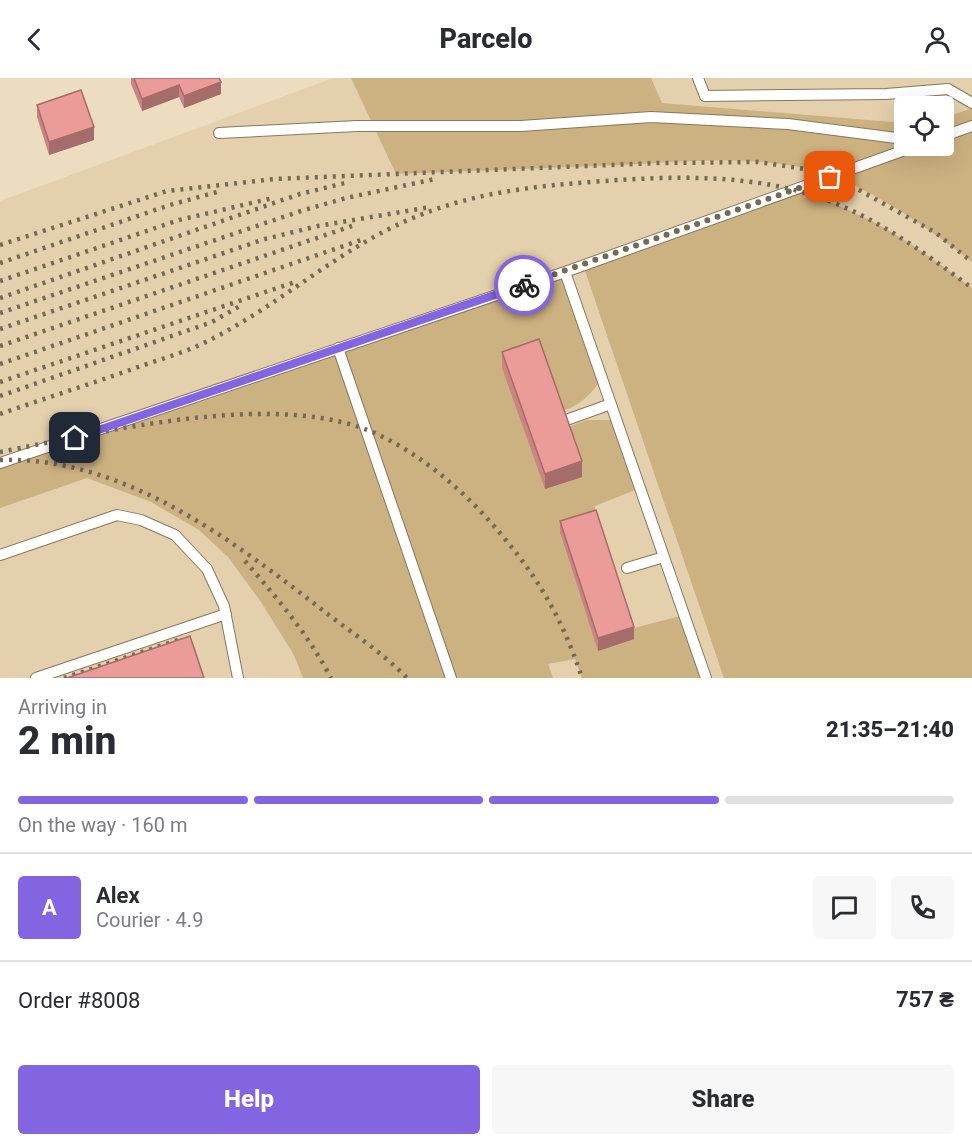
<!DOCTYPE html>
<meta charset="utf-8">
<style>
body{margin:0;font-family:Roboto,sans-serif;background:#f7f7f7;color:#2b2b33;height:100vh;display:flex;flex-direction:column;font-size:22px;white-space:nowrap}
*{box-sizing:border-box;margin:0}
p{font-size:20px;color:#7c7c81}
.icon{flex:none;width:33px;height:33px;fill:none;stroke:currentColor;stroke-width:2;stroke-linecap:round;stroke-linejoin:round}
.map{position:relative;height:600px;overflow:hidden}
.panel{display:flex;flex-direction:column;background:#fff;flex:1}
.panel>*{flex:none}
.fabs{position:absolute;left:894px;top:18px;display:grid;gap:12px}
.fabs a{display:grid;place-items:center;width:60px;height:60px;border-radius:6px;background:#fff;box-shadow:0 6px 24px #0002;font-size:30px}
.pin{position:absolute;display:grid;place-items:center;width:51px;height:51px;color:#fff;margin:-26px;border-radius:12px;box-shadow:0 3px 9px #0006}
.courier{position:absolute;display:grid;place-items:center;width:60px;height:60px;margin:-30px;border:4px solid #8365e1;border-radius:50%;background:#fff;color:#222;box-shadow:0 2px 8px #0007}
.headline em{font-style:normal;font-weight:800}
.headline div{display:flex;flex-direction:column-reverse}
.headline{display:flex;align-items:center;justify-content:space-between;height:102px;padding:0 18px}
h1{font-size:39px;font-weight:800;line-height:45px}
.bar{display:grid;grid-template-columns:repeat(4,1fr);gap:9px 6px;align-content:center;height:72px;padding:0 18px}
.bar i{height:8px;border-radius:4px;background:#e1e1e2}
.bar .current{background:#8365e1}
.bar p{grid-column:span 4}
.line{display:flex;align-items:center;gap:15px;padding:0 18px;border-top:2px solid #e1e1e2}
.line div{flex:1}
.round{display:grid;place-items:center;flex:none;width:63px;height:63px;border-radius:6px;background:#f7f7f7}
.primary-button{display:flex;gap:12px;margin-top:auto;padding:12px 18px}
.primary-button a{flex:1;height:69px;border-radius:6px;background:#8365e1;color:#fff;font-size:24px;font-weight:800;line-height:69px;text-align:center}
.primary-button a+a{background:#f7f7f7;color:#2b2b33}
header{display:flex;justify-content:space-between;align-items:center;height:78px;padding:0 18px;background:#fff;font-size:27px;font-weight:800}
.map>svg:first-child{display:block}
.built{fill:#e4d0ad;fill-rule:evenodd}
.green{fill:#ccb181}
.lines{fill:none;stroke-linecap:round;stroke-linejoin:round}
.service-casing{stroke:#86775d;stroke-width:12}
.service{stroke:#fff;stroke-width:10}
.rail{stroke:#736958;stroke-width:4.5;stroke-dasharray:3 6;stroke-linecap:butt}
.wall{fill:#ca8583}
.shaded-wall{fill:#a46c6a}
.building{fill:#eb9b98;stroke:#a46c6a;stroke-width:1.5}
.done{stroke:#726957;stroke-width:6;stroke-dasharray:0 10.8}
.route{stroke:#8365e1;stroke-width:8}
</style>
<header><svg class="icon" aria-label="back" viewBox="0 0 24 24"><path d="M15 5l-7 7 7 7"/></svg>Parcelo<svg class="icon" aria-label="person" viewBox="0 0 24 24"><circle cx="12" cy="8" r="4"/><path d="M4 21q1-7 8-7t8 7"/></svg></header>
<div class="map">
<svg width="972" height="600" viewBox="0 0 972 600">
<rect width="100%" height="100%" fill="#edddc0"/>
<path class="built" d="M333,0h639v600h-972v-477zM904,28h40v40h-40z"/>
<path class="green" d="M351,0h300l11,25 242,20v23h40v-28l28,-10v154c-42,-33 -109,-80 -161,-93 -61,-14 -130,-7 -191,-4 -75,3 -149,6 -224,9z
M794,112c74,22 117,52 178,98v390h-248l-141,-413z
M565,194l37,107c-13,17 -22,27 -43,33l6,16 22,-8h29l24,68 -45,18 1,16 -36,12 38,116 32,-21 54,-14 22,63h-124l-7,-19 -27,5 5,14h-250l-9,-23 -33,-53 -33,-45 -29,-27 -48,-28 -64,-24 -87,30v-45z"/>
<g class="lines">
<defs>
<path id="service" d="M698,0l7,18 181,-2 62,-5 24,14
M219,55l138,-7h164l130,-9 137,7 116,15
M944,58l28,-10
M565,194l141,406
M338,270l113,330
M569,341l42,-15
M0,385l565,-191 351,-126
M0,477l117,-40 24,5 34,15 32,34 17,37 14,72
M627,490l37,-11
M36,600l190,-64"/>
</defs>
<use href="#service" class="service-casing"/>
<use href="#service" class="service"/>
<path class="rail" d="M0,167l167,-54 108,-12 383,-16 100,-1 54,8 40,16 84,47 36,29
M0,185l170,-58 47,-13
M0,203l179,-61 94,-22
M0,220l300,-104 49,-12
M0,235l301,-102 45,-13 89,-19
M0,251l265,-90 53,-13 112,-19
M0,268l352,-120
M0,286l364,-125
M0,304l298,-101
M0,318l212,-74 28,-16
M0,336c43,-15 87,-29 130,-44 21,-8 44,-14 65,-23 76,-34 137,-94 213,-127 65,-28 126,-34 196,-39 71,-5 146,-7 214,16 59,20 105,55 154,91
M0,374c105,-20 282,-65 381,-16 39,19 74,48 104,80 47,52 75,95 97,162
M0,382c123,-4 232,80 325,152 27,21 58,41 82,66
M245,483c32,37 63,73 86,117
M64,600l117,-39"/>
</g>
<path class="wall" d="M131,0h89l1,16 -37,14 -5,-11 -37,14 -11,-27z
M37,27l57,35 -45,15 -12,-38z
M502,274l80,125 -37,12 -43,-121z
M560,443l74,118 -36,12 -38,-118z"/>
<path class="shaded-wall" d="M221,4v12l-37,14v-12z
M179,7v12l-37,14v-12z
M94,49v13l-45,15v-13z
M582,383v16l-37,12v-15z
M634,549v12l-36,12v-13z"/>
<path class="building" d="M134,0h85l2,4 -37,14 -5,-11 -37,14z
M81,12l13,37 -45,15 -12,-37z
M539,261l43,122 -37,13 -43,-122z
M596,432l38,117 -36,11 -38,-117z
M190,558l14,42h-137z"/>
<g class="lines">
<path class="done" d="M524,207l306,-108"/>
<path class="route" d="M75,360l449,-153"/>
</g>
</svg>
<div class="fabs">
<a><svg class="icon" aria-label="locate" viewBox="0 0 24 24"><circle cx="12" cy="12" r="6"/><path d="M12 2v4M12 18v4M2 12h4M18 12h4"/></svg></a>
</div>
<div class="pin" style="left:830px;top:99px;background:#ea580c"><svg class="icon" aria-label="bag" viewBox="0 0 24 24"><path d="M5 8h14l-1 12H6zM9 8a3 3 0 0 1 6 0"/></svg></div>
<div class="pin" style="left:75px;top:360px;background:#1f2937"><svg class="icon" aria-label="home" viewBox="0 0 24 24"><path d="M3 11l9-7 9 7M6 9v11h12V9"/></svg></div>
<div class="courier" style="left:524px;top:207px"><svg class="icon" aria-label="bike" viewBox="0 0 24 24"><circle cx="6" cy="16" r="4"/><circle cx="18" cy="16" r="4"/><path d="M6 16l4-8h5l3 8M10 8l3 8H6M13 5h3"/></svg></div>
</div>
<section class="panel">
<div class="headline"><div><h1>2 min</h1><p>Arriving in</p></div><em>21:35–21:40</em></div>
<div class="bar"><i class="current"></i><i class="current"></i><i class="current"></i><i></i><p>On the way · 160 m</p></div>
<div class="line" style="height:108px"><b class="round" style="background:#8365e1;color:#fff">A</b><div><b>Alex</b><p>Courier · 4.9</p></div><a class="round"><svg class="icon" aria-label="chat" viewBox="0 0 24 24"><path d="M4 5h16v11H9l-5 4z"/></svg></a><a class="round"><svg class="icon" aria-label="phone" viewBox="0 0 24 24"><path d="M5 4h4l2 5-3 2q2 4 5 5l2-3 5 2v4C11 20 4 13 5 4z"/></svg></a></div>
<div class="line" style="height:78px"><div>Order #8008</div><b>757 ₴</b></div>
<div class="primary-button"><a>Help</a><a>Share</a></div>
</section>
